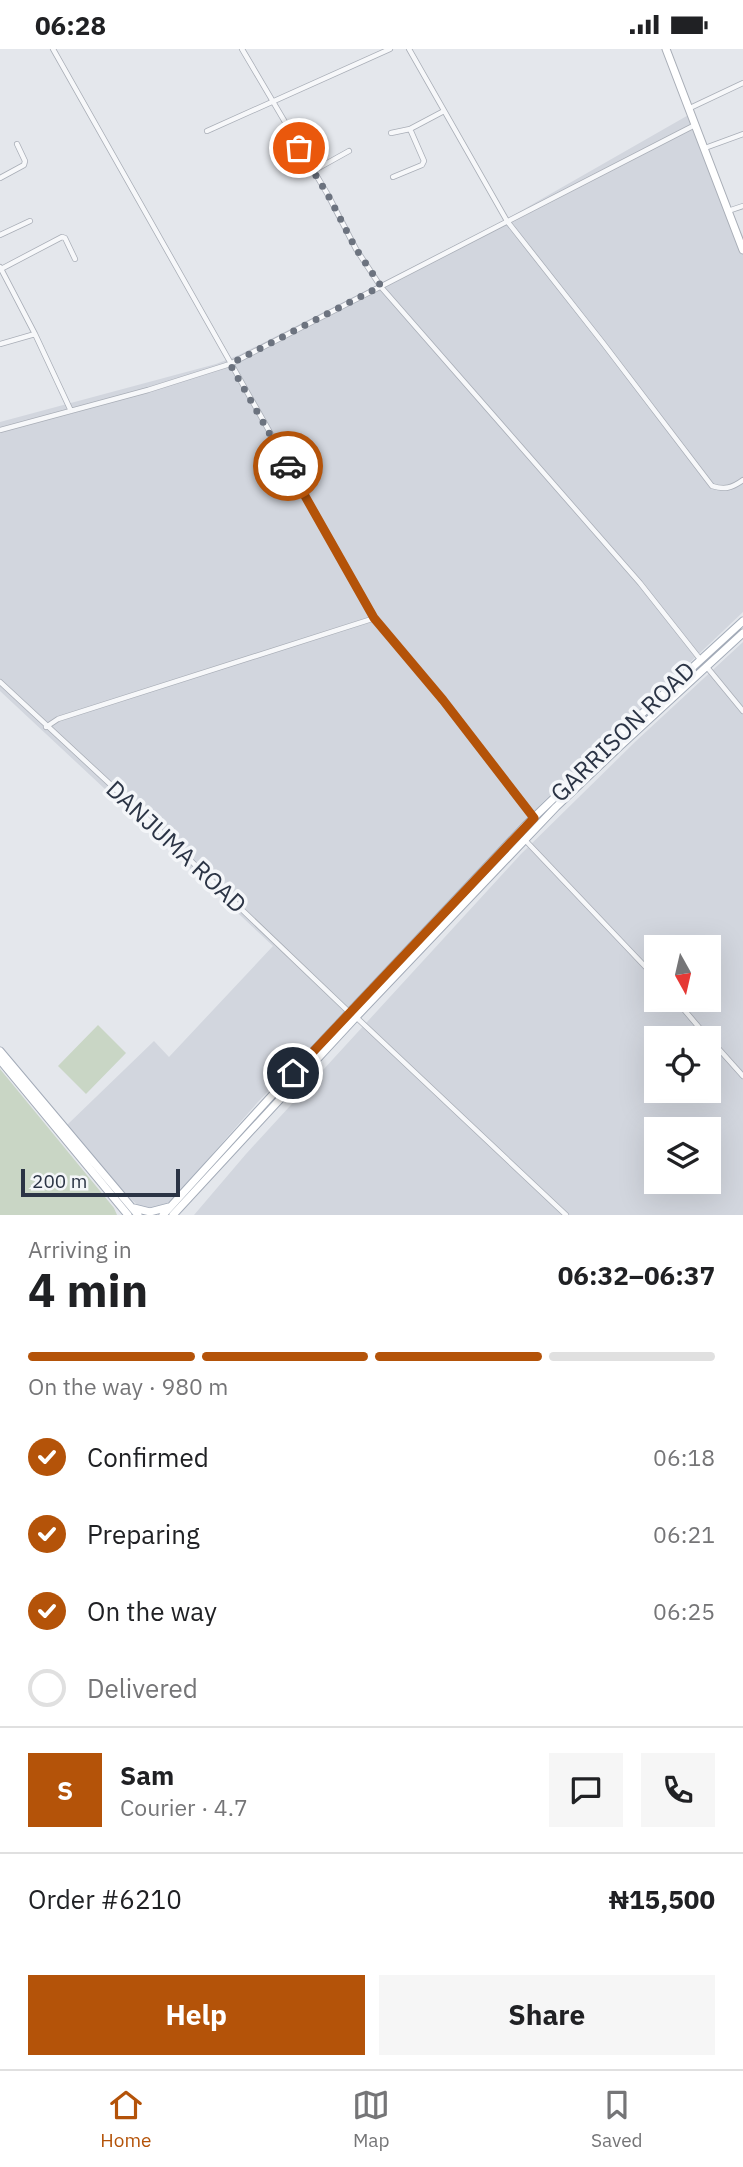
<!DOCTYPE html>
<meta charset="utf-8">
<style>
body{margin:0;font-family:"IBM Plex Sans",sans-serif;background:#f6f6f6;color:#202124;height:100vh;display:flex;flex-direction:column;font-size:26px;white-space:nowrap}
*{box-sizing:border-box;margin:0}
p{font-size:23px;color:#757577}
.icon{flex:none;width:38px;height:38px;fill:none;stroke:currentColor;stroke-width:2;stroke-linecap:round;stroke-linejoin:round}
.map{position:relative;height:1166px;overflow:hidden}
.sheet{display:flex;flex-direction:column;background:#fff;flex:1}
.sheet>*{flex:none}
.needle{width:46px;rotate:172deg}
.fabs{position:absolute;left:644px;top:886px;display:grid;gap:14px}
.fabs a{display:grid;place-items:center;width:77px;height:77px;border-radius:0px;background:#fff;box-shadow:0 7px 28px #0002;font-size:35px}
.scale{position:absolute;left:21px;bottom:18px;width:159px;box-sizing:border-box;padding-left:7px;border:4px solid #2b3445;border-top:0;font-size:19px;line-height:24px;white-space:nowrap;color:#2b3445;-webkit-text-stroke:5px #f4f6f9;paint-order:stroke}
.pin{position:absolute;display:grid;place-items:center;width:60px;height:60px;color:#fff;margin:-30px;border:4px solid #fff;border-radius:50%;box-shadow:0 2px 7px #0007}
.courier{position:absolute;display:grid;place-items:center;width:70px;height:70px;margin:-35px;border:5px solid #b45309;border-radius:50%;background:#fff;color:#222;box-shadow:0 2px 9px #0007}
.headline em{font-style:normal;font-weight:700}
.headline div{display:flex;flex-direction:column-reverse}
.headline{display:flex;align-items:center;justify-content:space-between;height:119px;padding:0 28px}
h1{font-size:46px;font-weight:700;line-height:52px}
.bar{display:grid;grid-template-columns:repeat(4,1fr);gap:10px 7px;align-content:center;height:84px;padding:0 28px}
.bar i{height:9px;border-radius:5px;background:#e0e0e0}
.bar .active{background:#b45309}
.bar p{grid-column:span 4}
.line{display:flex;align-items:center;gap:18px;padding:0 28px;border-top:2px solid #e0e0e0}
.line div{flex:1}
.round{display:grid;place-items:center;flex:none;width:74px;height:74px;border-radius:0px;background:#f6f6f6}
ol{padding:0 28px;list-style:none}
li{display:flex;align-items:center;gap:21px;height:77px}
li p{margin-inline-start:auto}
li .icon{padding:7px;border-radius:50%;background:#b45309;color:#fff;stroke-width:4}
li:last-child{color:#757577}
li i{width:38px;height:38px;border:4px solid #e0e0e0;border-radius:50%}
.action{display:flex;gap:14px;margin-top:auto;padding:14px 28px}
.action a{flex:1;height:80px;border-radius:0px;background:#b45309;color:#fff;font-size:28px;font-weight:700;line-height:80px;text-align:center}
.action a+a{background:#f6f6f6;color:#202124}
.status{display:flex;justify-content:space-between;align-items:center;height:49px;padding:0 35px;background:#fff;direction:ltr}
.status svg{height:19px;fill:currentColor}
.tab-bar{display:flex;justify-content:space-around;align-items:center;height:98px;border-top:2px solid #e0e0e0;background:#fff;font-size:19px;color:#757577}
.tab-bar a{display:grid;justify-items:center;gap:4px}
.tab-bar .active{color:#b45309}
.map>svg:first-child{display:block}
.built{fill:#d2d6de;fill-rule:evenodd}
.green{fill:#c9d6c5}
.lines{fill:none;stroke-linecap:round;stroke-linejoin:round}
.street-casing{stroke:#a9aeb7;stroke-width:6}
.secondary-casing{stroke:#a9aeb7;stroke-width:9}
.primary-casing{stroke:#a3abb8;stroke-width:9}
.street{stroke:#f7f8fa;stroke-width:4.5}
.secondary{stroke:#fff;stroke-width:7}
.primary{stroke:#fff;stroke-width:7}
.done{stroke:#6c737f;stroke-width:7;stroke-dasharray:0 12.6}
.route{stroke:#b45309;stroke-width:9}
.labels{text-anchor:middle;stroke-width:7;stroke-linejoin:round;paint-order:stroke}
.street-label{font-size:24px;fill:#2b3445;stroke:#f4f6f9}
</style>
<div class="status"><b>06:28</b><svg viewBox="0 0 49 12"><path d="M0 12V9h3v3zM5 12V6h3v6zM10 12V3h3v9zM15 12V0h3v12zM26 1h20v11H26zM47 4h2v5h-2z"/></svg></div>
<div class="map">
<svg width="743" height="1166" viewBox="0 0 743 1166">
<rect width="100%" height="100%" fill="#e4e7ec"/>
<path class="built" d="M692,64l51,124v375l-201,191 -285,300 -84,96 -12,8 -11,2 -10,-2 -15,-13 -58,-69 87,-84 15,16 104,-111 -273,-255v-269l216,-58 23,-9 264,-134z
M743,593v573h-549l52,-61 275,-300 115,-113zM656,898h53v52h-53zM656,989h53v52h-53zM656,1080h53v52h-53z"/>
<path class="green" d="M98,976l28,28 -40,41 -28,-28z
M0,1020l114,139 3,7h-117z"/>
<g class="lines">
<defs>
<path id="street" d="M53,0l322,569 68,82 91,118
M242,0l86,146 28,54 25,38 259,296 60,76
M409,0l98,172 96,122 109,143c13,4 20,2 31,-6
M690,59l53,-25
M207,82l183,-82
M391,84l19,-4 34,-18
M705,99l38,-14
M313,122l36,-20
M393,128l29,-12 2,-4 -14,-32
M0,129l24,-13 1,-4 -8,-17
M728,162l15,-5
M0,186l30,-14
M0,218l35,67 36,77
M1,220l61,-32 3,1 10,21
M0,295l35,-10
M0,381l148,-40 82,-26 465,-239
M706,617l37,45
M0,633l124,115 226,216
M46,678l12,-8 317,-101
M525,791l131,138
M675,950l33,39
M356,968l210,198
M709,989l34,38"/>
<path id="secondary" d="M666,0l77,201"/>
<path id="primary" d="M0,1002l138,164
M0,1011l128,155
M134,1159l16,4 19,-5
M163,1166l133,-146 229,-243 110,-106 108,-99
M173,1166l183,-198 200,-210 63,-60 124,-114"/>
</defs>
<use href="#street" class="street-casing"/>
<use href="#secondary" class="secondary-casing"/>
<use href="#primary" class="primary-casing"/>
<use href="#street" class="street"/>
<use href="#secondary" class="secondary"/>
<use href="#primary" class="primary"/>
</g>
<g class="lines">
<path class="done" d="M288,417l-58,-102 151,-78 -25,-37 -28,-54 -29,-47"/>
<path class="route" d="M288,417l86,152 69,82 91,118 -241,255"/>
</g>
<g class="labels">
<g class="street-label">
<text transform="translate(623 683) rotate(-44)" y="8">GARRISON ROAD</text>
<text transform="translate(176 798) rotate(43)" y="8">DANJUMA ROAD</text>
</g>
</g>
</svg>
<div class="fabs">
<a><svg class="needle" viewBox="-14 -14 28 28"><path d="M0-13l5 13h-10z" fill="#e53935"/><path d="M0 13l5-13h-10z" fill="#757577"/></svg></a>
<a><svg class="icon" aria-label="locate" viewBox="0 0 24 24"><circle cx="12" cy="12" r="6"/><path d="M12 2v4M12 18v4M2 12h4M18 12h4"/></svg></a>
<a><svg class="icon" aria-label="layers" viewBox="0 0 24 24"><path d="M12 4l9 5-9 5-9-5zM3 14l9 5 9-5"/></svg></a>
</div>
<div class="scale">200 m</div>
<div class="pin" style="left:299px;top:99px;background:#ea580c"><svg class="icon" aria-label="bag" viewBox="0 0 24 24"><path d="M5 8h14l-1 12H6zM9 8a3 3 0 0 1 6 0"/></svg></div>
<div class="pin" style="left:293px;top:1024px;background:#1f2937"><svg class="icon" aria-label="home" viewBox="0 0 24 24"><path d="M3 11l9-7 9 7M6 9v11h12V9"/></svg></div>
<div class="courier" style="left:288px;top:417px"><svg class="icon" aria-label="car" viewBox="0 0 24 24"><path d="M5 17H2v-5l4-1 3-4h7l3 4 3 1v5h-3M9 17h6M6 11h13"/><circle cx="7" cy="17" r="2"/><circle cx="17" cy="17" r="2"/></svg></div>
</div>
<section class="sheet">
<div class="headline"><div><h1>4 min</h1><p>Arriving in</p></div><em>06:32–06:37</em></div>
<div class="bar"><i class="active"></i><i class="active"></i><i class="active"></i><i></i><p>On the way · 980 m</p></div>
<ol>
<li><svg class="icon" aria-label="check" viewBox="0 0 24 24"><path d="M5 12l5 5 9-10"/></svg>Confirmed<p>06:18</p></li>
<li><svg class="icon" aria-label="check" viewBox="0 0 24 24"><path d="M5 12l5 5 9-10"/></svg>Preparing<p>06:21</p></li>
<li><svg class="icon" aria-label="check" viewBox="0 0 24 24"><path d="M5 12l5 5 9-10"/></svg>On the way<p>06:25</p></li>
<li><i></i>Delivered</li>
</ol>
<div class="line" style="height:126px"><b class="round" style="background:#b45309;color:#fff">S</b><div><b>Sam</b><p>Courier · 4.7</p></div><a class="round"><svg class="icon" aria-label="chat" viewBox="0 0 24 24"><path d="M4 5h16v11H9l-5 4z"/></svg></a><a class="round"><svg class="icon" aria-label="phone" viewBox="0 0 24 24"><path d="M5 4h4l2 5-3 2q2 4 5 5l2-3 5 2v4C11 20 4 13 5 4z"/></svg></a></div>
<div class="line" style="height:91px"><div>Order #6210</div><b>₦15,500</b></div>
<div class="action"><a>Help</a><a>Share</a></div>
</section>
<nav class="tab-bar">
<a class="active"><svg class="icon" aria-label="home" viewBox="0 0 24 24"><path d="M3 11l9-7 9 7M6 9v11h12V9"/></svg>Home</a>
<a><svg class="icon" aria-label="map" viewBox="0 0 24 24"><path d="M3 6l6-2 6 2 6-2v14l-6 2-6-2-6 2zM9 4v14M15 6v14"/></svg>Map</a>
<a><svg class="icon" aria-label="saved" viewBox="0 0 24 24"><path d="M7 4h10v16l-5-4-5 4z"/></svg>Saved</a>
</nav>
